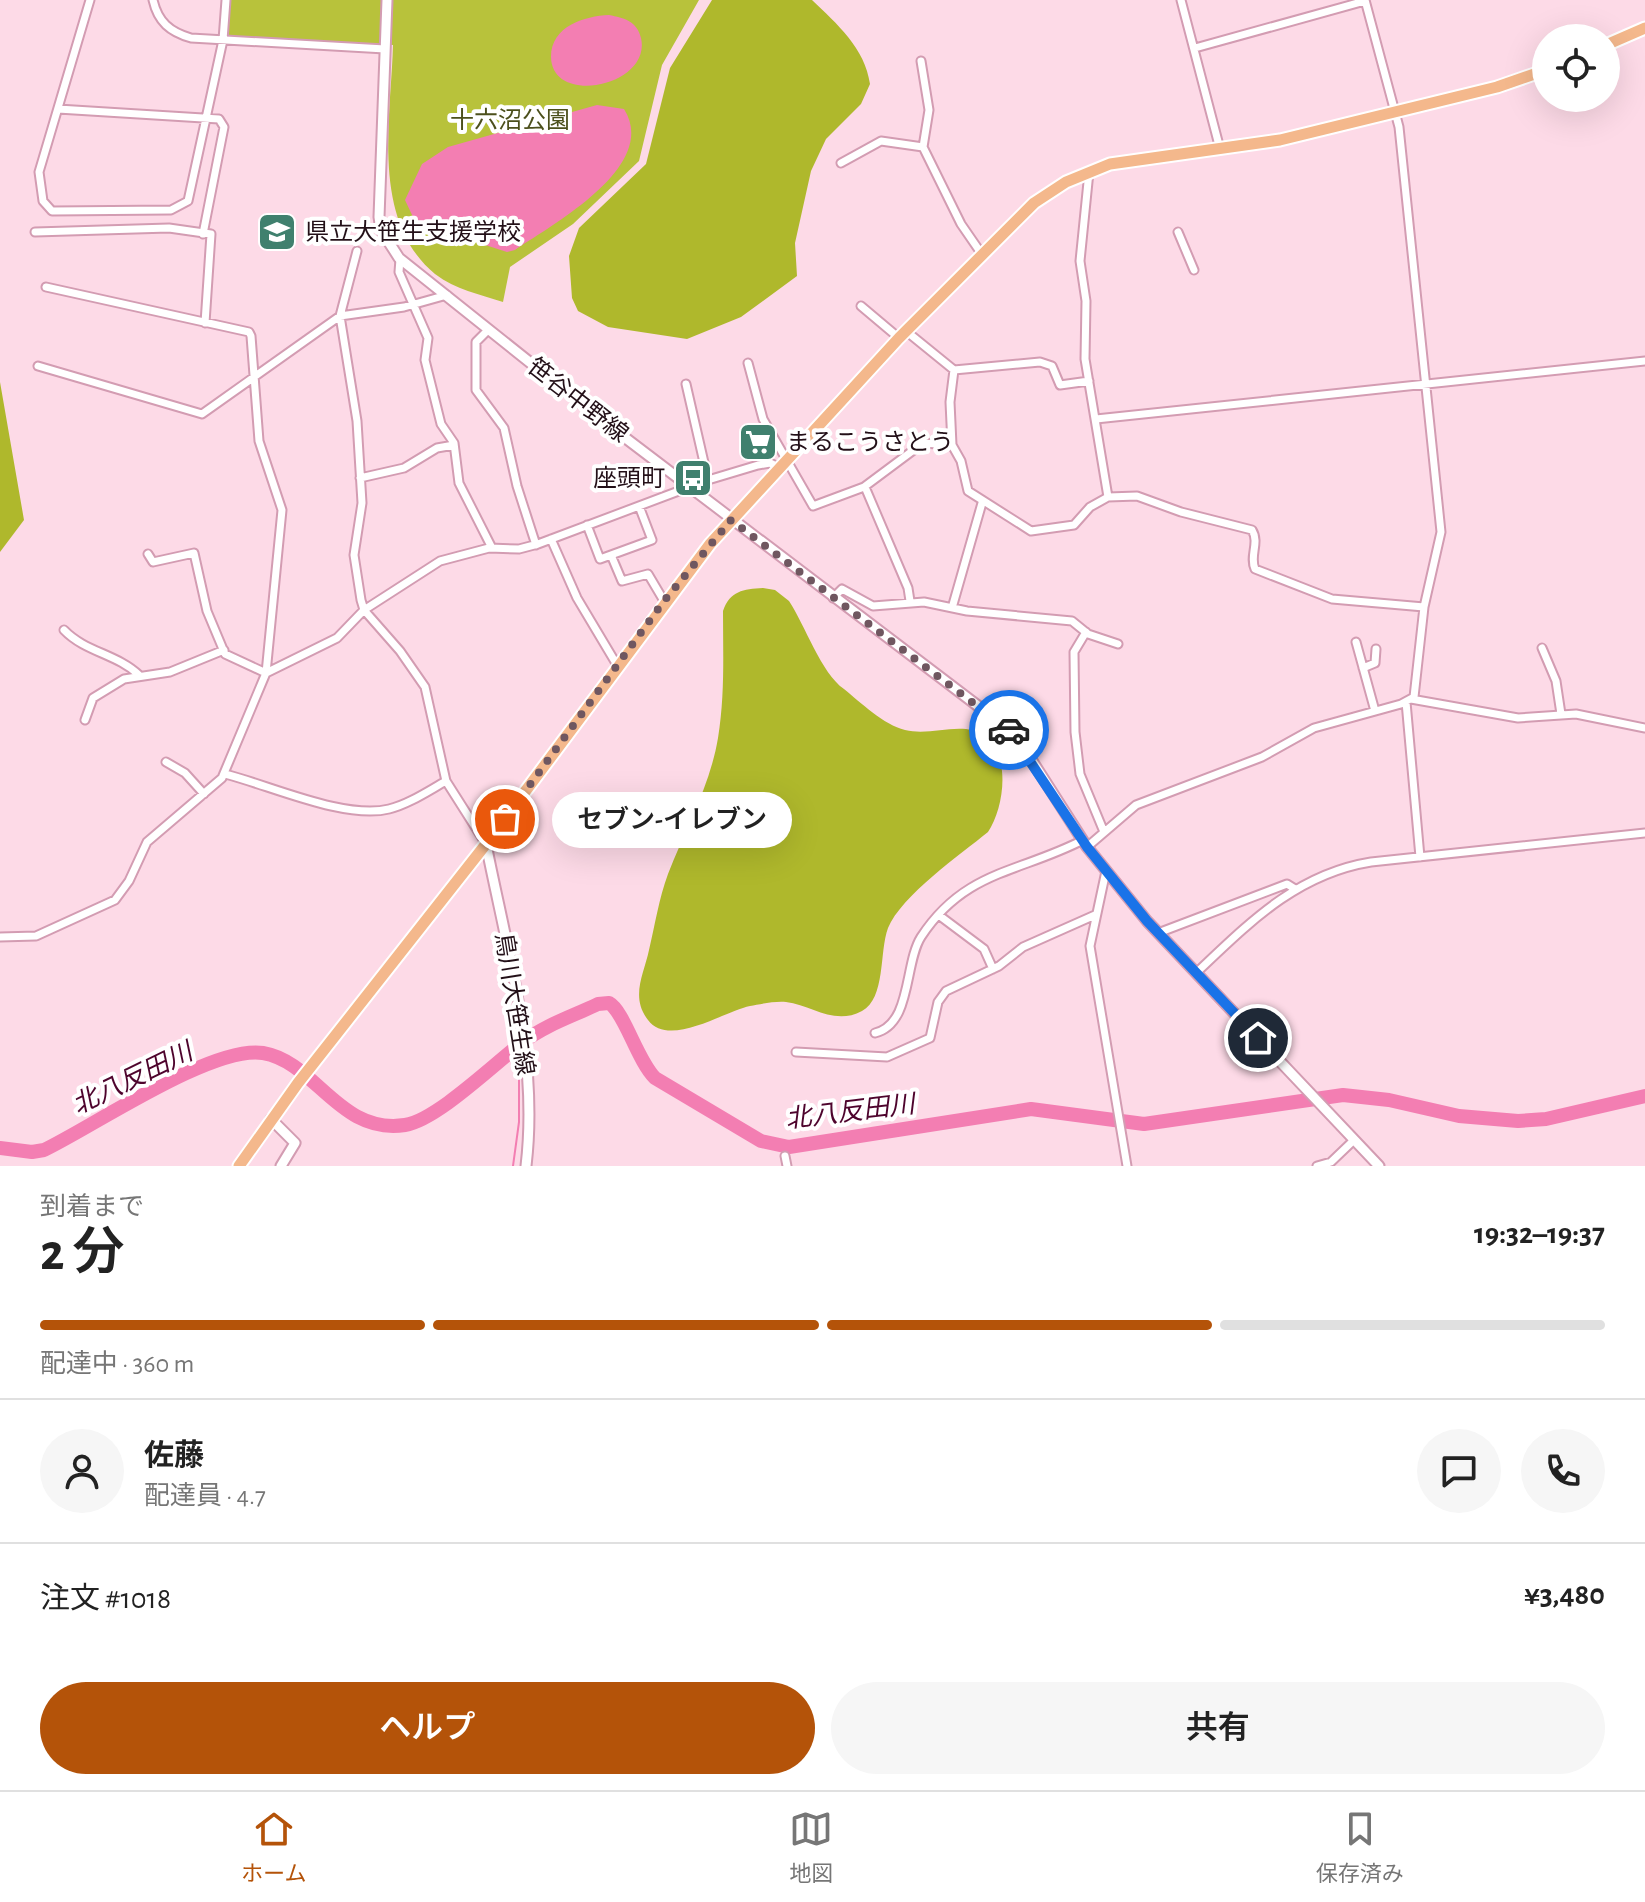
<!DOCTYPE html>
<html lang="ja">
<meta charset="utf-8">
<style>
body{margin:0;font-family:"Alegreya Sans","Noto Sans JP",sans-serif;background:#f6f6f6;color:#222;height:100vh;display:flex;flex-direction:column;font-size:30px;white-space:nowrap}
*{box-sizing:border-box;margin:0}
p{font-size:26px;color:#767676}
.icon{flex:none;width:44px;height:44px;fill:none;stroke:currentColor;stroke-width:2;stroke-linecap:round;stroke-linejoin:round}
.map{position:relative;height:1166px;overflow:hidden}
.details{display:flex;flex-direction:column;background:#fff;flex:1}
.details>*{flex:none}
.tools{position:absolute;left:1532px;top:24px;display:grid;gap:16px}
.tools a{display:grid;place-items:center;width:88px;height:88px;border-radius:50%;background:#fff;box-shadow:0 8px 32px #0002;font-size:40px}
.pin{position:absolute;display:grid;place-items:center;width:68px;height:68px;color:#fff;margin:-34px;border:4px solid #fff;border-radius:50%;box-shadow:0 2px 8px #0007}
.courier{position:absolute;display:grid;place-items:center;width:80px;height:80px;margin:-40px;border:6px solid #1a73e8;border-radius:50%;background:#fff;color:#222;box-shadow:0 2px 10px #0007}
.bubble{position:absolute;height:56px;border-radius:28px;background:#fff;box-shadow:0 8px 32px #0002;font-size:26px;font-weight:600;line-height:56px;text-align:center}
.summary em{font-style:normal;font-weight:600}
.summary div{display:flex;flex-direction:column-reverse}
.summary{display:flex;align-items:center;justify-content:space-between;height:136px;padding:0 40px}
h1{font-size:52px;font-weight:600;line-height:60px}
.bar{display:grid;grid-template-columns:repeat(4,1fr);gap:12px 8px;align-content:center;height:96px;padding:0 40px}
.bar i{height:10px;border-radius:6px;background:#e0e0e0}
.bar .current{background:#b45309}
.bar p{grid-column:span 4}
.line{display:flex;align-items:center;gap:20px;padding:0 40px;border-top:2px solid #e0e0e0}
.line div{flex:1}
.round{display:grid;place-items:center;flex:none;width:84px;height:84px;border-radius:42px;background:#f6f6f6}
.action{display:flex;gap:16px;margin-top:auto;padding:16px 40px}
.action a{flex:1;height:92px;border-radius:48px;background:#b45309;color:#fff;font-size:32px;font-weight:600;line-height:92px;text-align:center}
.action a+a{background:#f6f6f6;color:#222}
.dock{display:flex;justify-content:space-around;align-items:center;height:112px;border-top:2px solid #e0e0e0;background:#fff;font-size:22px;color:#767676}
.dock a{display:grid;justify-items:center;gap:4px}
.dock .current{color:#b45309}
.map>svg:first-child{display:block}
.green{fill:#b8c23b}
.forest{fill:#afb82c}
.water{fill:#f37eb2}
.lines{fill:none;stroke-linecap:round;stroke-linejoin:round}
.stream{stroke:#f37eb2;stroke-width:2}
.river{stroke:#f37eb2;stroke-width:14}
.minor-casing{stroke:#d39cb2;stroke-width:11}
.tertiary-casing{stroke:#d39cb2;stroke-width:13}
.primary-casing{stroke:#fff;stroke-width:15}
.minor{stroke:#fff;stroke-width:7}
.tertiary{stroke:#fff;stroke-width:9}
.primary{stroke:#f4b88c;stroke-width:11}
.done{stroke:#6f5760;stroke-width:8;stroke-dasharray:0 14.4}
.route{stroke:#1a73e8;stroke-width:10}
.labels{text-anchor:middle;stroke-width:8;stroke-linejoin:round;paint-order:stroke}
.park-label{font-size:24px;fill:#4c501c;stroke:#fff}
.poi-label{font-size:24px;fill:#231018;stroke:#fff;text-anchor:start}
.street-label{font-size:24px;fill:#231018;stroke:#fff}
.water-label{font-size:26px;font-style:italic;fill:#4e042d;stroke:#fff}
</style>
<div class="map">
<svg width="1645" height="1166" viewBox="0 0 1645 1166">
<rect width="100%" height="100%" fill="#fddae7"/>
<path class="green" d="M230,0h469l-37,65 -23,96 -66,63 -63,43 -7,35c-24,-8 -47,-12 -68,-28 -65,-54 -44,-155 -42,-229l-165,-9z"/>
<path class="forest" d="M712,0h100c25,24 53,48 58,84l-9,20 -35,35 -15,32 -16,72 2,33 -56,41 -54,22 -79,-12 -30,-16 -6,-13 -3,-42 10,-28 67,-64 24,-96z
M0,382l24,138 -24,32z
M763,588l12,2 14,11c16,24 32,72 55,88 16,13 40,36 61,41 21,5 41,-3 61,-1 48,6 41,75 22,103 -27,22 -87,64 -100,96 -9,24 -2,70 -26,83 -28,15 -50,-6 -76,-9 -11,-1 -26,2 -36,4 -27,6 -81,42 -102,14 -18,-23 -4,-46 1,-70 6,-25 10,-52 19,-76 18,-46 42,-88 50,-136 7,-43 5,-84 5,-127 7,-20 20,-22 40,-23z"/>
<path class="water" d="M609,15c15,3 28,6 32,23 11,48 -89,69 -90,19 0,-31 34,-41 58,-42z
M597,105l27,4c36,57 -71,115 -109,141l-8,2 -87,-28 -7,-7 -8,-17 17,-36 26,-17z"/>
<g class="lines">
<path class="stream" d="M513,1166l6,-44v-77"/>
<path class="river" d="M0,1148l32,4 12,-2c50,-24 168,-105 219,-97 53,9 76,82 142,72 32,-5 90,-62 118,-83 22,-17 50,-26 75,-38l11,-1c15,8 28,57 46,75l106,63 28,6 242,-38 113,15 199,-29 46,5 70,16 59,5 28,-2 99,-23"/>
<defs>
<path id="minor" d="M90,0l-51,172 4,29 9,10 119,-1 17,-9 35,-161 3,-40
M153,0c5,22 17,32 38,38l194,11
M1181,0l39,149
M1195,48l170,-47
M921,61l8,49 -6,37
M58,109l161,10 5,8 -21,107
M841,163l40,-22 42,6 38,77 20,29
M1089,172l-9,89 6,40 -1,58 23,138 29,-1 44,16 71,18c8,13 -3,26 3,39l77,30 92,8
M35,232l134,-4 42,6 -6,89
M1178,232l16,38
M357,251l-17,65 17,105 5,82 -8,52 7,45 3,10 36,41 25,36 21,94 40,63
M400,259l-1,13 29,66 -3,22 16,64 13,19 5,40 33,65
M46,287l203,45 2,4 8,105 23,69 -16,163 -41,-19 -18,-43 -13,-58 -41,9 -5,-8
M861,306l38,32
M488,330l-12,12v48l28,38 13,58 19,59
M906,331l48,39
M748,363l15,56 50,87 51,-19 59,-44 29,2
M38,366l164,48 138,-98 64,-9 43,-12
M1089,381l-29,4 -8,-19 -12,-4 -86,8 -4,32 2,43 9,16 7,30 63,40 43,-6 16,-18 18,-10
M686,384l22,96
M1096,419l549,-58
M360,478l44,-10 33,-20 17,-3
M865,487l43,101 2,13
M587,525l13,34 52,-19 -13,-34
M551,539l26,59 40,67
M611,555l11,26 26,-7 16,27
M833,598l9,-9 31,17 51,-4 43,9 105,10 16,13 30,10
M952,608l30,-105
M64,630c21,22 53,24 75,45
M1086,632l-12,20 1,80 5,42 24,58
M1356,642l19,69
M1542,648l14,33 5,33
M1363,668l12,-5 1,-14
M1411,699l107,19 58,-4 69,14
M1406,702l14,155
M85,720l8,-22 31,-19 46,-7 54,-22
M166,762l19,11 19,21
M225,774c44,11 120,46 164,35 20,-5 39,-18 57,-28
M1087,847l49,-42 126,-48 52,-29 87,-24 13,-7 10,-90 17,-75 -42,-405 -34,-127
M1106,871l-16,75 37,220
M940,916l44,33 9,20
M1158,933l129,-49 8,5
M0,937l36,-1 79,-36 14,-19 18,-39 75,-64 44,-105 71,-35 27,-28 76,-49 49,-13 30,1 19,-5 170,-64 50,-15 12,-2 10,5
M1196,973c52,-49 100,-99 175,-111l274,-29
M875,1033c37,-9 29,-69 46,-96 44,-67 98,-64 162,-97
M796,1052l91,5 43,-19 8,-36 8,-11 53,-25 24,-19 72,-32
M785,1156l2,10
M1317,1166l14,-4 23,-22"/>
<path id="tertiary" d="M387,0l-8,217 2,13 18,28 212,169 396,301 20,25 60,94 60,74 232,245
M486,844c21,106 53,214 40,322
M271,1119l24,24 -14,23"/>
<path id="primary" d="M1606,45l39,-17
M239,1166l59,-83 188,-239 224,-300 189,-206 135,-135 32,-21 44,-18 170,-24 217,-53 49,-17"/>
</defs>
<use href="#minor" class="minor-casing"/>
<use href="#tertiary" class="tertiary-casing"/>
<use href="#primary" class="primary-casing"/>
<use href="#minor" class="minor"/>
<use href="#tertiary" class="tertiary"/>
<use href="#primary" class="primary"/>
</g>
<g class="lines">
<path class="done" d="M505,819l159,-218 67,-81 278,210"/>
<path class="route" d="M1009,730l78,117 60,74 111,117"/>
</g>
<defs>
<symbol id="school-square" viewBox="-11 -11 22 22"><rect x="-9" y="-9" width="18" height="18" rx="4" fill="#40806e" stroke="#fff"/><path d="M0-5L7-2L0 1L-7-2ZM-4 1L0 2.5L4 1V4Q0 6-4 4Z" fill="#fff"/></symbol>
<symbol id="supermarket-square" viewBox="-11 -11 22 22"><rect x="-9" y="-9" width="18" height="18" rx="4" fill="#40806e" stroke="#fff"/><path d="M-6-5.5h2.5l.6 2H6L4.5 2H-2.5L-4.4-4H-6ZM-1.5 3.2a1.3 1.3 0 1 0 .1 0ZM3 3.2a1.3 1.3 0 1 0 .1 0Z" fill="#fff"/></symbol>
<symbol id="bus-square" viewBox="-11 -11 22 22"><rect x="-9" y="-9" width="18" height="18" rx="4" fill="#40806e" stroke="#fff"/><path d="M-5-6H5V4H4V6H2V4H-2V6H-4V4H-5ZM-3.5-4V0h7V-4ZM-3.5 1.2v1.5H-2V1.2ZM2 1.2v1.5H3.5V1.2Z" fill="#fff"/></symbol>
</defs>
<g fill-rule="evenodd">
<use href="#school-square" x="255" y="210" width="44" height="44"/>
<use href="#supermarket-square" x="736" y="420" width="44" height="44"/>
<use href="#bus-square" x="671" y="456" width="44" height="44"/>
</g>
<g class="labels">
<g class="park-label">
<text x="510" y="128">十六沼公園</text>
</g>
<g class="poi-label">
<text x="305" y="240">県立大笹生支援学校</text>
<text x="786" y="450">まるこうさとう</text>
<text x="665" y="486" text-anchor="end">座頭町</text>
</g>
<g class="street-label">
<text transform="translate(578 400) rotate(38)" y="8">笹谷中野線</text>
<text transform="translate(515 1004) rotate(81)" y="8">鳥川大笹生線</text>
</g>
<g class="water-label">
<text transform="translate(132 1078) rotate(-26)" y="9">北八反田川</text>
<text transform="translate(850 1111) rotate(-7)" y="9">北八反田川</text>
</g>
</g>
</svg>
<div class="tools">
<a><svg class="icon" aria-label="locate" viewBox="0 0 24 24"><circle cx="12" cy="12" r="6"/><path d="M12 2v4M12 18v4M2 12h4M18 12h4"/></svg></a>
</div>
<div class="pin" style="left:505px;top:819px;background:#ea580c"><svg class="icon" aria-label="bag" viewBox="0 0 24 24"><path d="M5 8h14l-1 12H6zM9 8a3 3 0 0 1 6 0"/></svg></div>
<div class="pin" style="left:1258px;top:1038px;background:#1f2937"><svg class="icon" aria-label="home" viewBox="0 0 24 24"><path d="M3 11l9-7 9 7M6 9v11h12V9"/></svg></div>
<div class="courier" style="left:1009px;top:730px"><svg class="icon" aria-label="car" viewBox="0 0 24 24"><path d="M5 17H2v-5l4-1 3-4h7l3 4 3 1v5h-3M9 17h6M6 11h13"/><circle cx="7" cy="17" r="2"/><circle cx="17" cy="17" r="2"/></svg></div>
<div class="bubble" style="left:552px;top:792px;width:240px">セブン-イレブン</div>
</div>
<section class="details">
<div class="summary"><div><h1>2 分</h1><p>到着まで</p></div><em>19:32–19:37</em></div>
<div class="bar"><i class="current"></i><i class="current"></i><i class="current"></i><i></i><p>配達中 · 360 m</p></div>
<div class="line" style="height:144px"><a class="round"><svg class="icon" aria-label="person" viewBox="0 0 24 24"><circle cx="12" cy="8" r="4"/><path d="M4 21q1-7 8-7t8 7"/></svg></a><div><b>佐藤</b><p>配達員 · 4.7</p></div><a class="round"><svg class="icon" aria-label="chat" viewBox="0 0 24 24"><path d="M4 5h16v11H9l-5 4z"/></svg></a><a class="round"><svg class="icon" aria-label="phone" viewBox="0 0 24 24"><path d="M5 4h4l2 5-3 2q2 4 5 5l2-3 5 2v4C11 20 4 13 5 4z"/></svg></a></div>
<div class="line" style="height:104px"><div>注文 #1018</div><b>¥3,480</b></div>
<div class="action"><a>ヘルプ</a><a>共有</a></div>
</section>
<nav class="dock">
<a class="current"><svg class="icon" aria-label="home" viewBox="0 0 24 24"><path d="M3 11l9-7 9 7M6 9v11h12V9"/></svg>ホーム</a>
<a><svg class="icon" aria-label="map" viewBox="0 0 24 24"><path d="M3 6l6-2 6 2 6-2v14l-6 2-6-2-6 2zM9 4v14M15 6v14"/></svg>地図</a>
<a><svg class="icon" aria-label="saved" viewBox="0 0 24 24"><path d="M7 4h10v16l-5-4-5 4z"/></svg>保存済み</a>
</nav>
